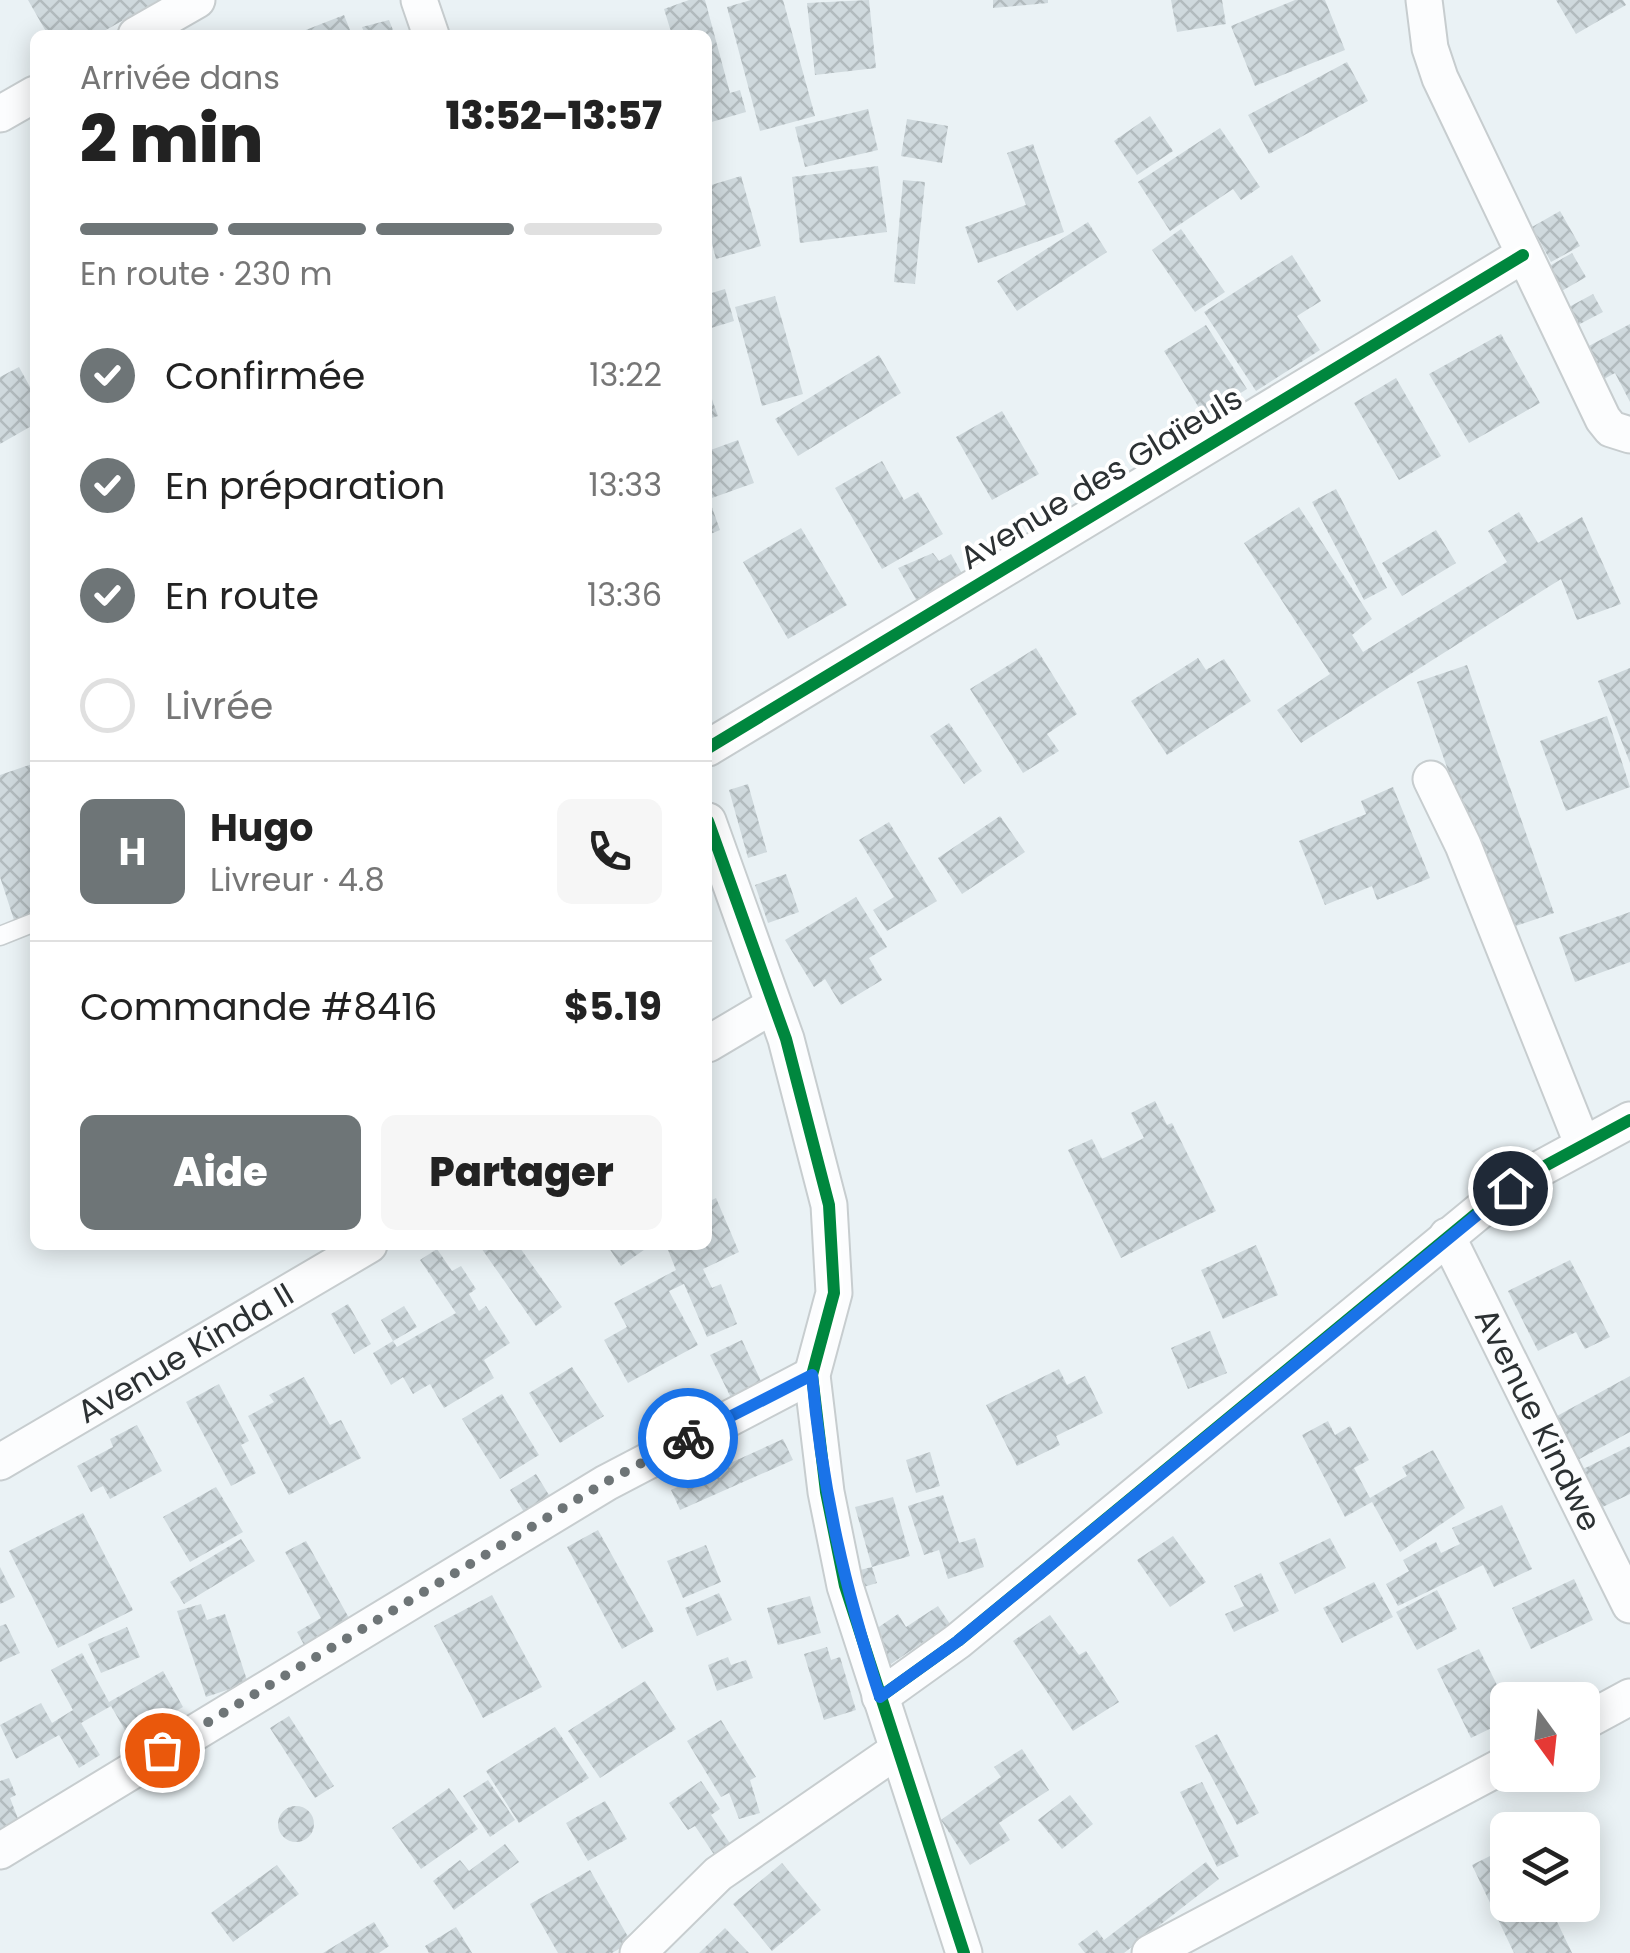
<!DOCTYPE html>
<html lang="fr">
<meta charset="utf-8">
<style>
body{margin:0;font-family:Poppins,sans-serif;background:#f6f6f6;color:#222;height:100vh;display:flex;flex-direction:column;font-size:38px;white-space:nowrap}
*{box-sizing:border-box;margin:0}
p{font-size:32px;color:#767676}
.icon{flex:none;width:55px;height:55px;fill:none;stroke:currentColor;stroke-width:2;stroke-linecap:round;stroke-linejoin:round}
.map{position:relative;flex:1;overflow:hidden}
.panel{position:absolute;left:30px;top:30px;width:682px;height:1220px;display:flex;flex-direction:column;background:#fff;border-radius:15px;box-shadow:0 5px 25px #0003}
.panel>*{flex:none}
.needle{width:65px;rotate:165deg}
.fabs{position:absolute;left:1490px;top:1682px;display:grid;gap:20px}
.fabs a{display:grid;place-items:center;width:110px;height:110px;border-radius:15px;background:#fff;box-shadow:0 5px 25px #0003;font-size:50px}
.pin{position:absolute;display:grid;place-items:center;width:85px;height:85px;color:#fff;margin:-42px;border:5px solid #fff;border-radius:50%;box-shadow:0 2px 10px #0007}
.courier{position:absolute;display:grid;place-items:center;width:100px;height:100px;margin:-50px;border:8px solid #1a73e8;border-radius:50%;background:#fff;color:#222;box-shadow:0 2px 12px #0007}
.summary em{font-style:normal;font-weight:800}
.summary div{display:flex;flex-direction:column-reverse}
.summary{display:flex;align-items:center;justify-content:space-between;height:170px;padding:0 50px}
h1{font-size:65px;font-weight:800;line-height:75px}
.bar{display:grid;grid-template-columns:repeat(4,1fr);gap:15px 10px;align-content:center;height:120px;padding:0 50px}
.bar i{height:12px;border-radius:8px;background:#e0e0e0}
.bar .active{background:#6e7577}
.bar p{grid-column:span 4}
.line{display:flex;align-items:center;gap:25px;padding:0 50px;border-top:2px solid #e0e0e0}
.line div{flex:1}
.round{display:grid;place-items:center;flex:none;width:105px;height:105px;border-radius:15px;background:#f6f6f6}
ol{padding:0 50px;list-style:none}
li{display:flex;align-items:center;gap:30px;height:110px}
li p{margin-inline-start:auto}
li .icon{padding:10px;border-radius:50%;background:#6e7577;color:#fff;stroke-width:4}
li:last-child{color:#767676}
li i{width:55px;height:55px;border:5px solid #e0e0e0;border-radius:50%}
.button{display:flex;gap:20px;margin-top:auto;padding:20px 50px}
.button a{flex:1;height:115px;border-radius:15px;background:#6e7577;color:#fff;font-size:40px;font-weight:800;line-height:115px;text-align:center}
.button a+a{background:#f6f6f6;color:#222}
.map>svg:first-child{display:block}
.building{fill:url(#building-cross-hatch)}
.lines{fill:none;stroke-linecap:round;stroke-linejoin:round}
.lane-casing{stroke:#c7cdcf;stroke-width:21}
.street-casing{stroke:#c7cdcf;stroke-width:39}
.lane{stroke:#fcfdfe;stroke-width:18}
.street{stroke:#fcfdfe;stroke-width:35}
.cycleway-casing{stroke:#fff;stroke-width:19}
.cycleway{stroke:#00873e;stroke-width:12}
.done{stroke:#6e7577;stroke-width:10;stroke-dasharray:0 18}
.route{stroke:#1a73e8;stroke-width:12}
.labels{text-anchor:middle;stroke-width:8;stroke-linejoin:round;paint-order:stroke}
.street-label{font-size:32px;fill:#2c3133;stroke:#fff}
</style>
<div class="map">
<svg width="1630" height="1953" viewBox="0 0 1630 1953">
<defs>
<pattern id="building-cross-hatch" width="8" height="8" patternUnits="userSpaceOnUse" patternTransform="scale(2.5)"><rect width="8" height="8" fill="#cfd9dd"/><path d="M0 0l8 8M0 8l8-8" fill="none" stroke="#b2bbbe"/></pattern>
</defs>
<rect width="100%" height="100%" fill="#eaf2f5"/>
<path class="building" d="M28,0h131l-62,35h-49z
M689,0h16l25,93 10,-3 6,22 -38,11v-88h-36l-8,-26z
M751,0h32l32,116 -55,15 -33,-124z
M869,0l7,68 -61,7 -8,-72z
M993,0h55v3l-55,5z
M1171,0h51l4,24 -49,8z
M1295,0h30l20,50 -90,36 -24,-60z
M1556,0h67l3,5 -50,29z
M344,15l8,20h-59z
M389,20l6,15h-30l-3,-8z
M1347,62l21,39 -99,53 -21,-39z
M868,109l10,41 -73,17 -10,-40z
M1150,116l23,35 -36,24 -23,-34z
M907,119l41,7 -6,37 -41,-7z
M1220,128l40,59 -19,13 -8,-11 -63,42 -32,-49z
M1033,144l31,88 -86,31 -13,-36 61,-22 -19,-52z
M878,166l9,66 -87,11 -8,-66z
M741,176l20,70 -45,13 -8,-31v-42z
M903,180l22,2 -10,102 -21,-2z
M1560,211l20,35 -29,16 -19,-35z
M1088,222l19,30 -90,59 -20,-30z
M1181,229l44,63 -30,20 -43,-62z
M1572,253l14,24 -26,15 -14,-24z
M1292,255l29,46 -24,15 23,34 -64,41 -52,-79z
M725,289l9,32 -26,8v-35z
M1593,294l10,18 -25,13 -9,-18z
M775,296l28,98 -41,12 -27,-99z
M1630,324v78l-15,-29 -11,6 -17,-32z
M1206,325l41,64 -43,27 -40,-65z
M1501,334l39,69 -71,40 -40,-69z
M879,355l22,38 -103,63 -23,-37z
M19,367l16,29v28l-35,20v-67z
M1396,378l45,78 -42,24 -45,-77z
M708,388l10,28 -10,3z
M1002,411l37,63 -47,26 -36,-63z
M738,440l16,43 -45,16 11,31 -12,5v-84z
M882,461l22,39 14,-8 25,42 -61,35 -47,-81z
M1336,489l51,99 -23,12 -52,-98z
M1299,507l73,112 -20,16 11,17 144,-90 -19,-31 31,-19 19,31 44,-26 39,87 -44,16 -16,-41 -260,164 -24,-33 53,-36 -86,-131z
M801,528l46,77 -59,34 -45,-77z
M1436,530l20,33 -54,33 -20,-33z
M933,553l6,8 12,-7 13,23 -46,26 -20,-35z
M1036,648l41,66 -30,20 12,17 -36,22 -53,-84z
M1198,658l8,12 18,-11 27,42 -84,54 -36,-54z
M1467,665l87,248 -50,17 -87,-248z
M1630,668v95l-32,-82z
M1607,716l23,71 -64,24 -26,-70z
M949,723l33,48 -18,13 -34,-48z
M35,763v149l-21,8 -14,-43v-102z
M748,784l19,68 -19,6 -19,-68z
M1393,787l37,91 -53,22 -5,-14 -47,19 -26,-64 67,-27 -5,-13z
M1000,816l25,36 -63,42 -24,-36z
M889,822l48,79 -50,30 -14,-21 21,-13 -35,-57z
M786,874l13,38 -31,11 -13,-38z
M856,897l31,50 -18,11 13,22 -41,25 -16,-26 -11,8 -29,-47z
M1630,912v50l-55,20 -16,-45z
M1155,1101l12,24 5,-2 44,88 -95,47 -53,-108 24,-11 10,20 42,-21 -13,-25z
M716,1198l23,54 -36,17 9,19 9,-4 16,40 -30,13 -23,-53 -15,7 29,54 -70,38 -24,-43 23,-13 -13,-24 62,-33 -10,-25h42v-43z
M479,1245h39l44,62 -26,19z
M607,1245h44l-30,21z
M1256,1245l22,50 -55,24 -22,-49z
M437,1249l15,22 9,-5 15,23 -7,5 10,17 7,-5 24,37 -26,17 10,18 -50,30 -14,-24 -17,10 -10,-17 -12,8 -18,-32 20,-12 4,6 59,-34 -36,-53z
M1570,1260l40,77 -25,12 -9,-17 -38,19 -30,-60z
M348,1304l23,40 -17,10 -23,-40z
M404,1306l13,21 -24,14 -12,-21z
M1210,1331l17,42 -39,16 -17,-41z
M742,1340l24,52 -31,14 -25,-51z
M572,1367l32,49 -44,27 -31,-50z
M1059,1369l8,16 18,-9 18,37 -47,23 4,9 -43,21 -31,-61z
M1630,1376v56l-60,32 -24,-42z
M304,1377l26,48 11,-5 20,38 -72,37 -41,-79 26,-14 -5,-7z
M219,1384l30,57 -8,4 15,28 -25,13 -45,-84z
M502,1394l37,61 -39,24 -38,-60z
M1328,1421l7,14 15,-9 19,34 -15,8 16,30 37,-22 -5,-9 31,-17 32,58 -65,44 -28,-50 -27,15 -43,-82z
M137,1425l25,46 -52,28 -7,-13 -12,6 -14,-26 36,-19 -3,-8z
M783,1439l10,21 -113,50 -9,-20z
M1630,1446v48l-38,18 -19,-38z
M930,1452l10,34 -24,7 -10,-33z
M536,1474l21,34 -26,15 -21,-33z
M216,1487l27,45 -53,30 -27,-45z
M943,1495l16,48 16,-5 9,29 -36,12 -9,-29 -15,5 -16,-49z
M893,1497l17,59 -38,11 -17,-60z
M1502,1505l30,64 -38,18 -11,-22 -85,41 -12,-22 23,-13 -6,-11 33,-18 5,11 19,-9 -8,-16z
M83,1513l50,97 -75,38 -49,-97z
M598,1530l56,101 -32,18 -55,-102z
M1173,1536l33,46 -36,25 -33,-47z
M1330,1538l16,30 -51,26 -16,-31z
M241,1539l14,22 -71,43 -14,-22z
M306,1541l48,86 -46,25 -11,-20 24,-14 -36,-66z
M706,1545l15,37 -38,16 -16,-37z
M0,1567l15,30 -15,7z
M872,1567l5,16 -17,5 -4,-17z
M1261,1573l18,38 -45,21 -9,-18 19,-8 -10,-20z
M1574,1579l19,41 -62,29 -19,-41z
M1374,1582l19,35 -51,26 -19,-35z
M1437,1590l20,39 -40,21 -21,-38z
M719,1593l13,27 -35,16 -12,-28z
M492,1595l50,92 -59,31 -49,-92z
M810,1596l11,37 -43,12 -11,-37z
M201,1604l6,16 18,-6 23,69 -42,14 -29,-86z
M938,1606l12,18 -59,40 -21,-31 28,-19 8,13z
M1050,1615l29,40 7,-4 33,51 -46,29 -60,-90z
M6,1624l14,29 -20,9v-36z
M127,1627l13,30 -39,16 -13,-29z
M827,1647l4,13 9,-3 16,53 -32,10 -20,-66z
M1479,1649l29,58v13l-37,18 -34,-69z
M82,1653l27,49 54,-31 20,36 -54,30 -18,-31 -30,17 19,32 -21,13 -20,-33 -43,24 -16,-34 41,-22 11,20 21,-13 -22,-40z
M728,1657l3,8 15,-5 7,18 -36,13 -9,-26z
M645,1681l31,48 -76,49 -32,-47z
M289,1716l45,70 -19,12 -45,-70z
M721,1720l35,57 -6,3 10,33 -21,6 -10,-26 -8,4 -34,-56z
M555,1727l34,51 -70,45 -33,-52z
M1217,1734l42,79 -22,12 -42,-79z
M1022,1749l27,41 -50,33 11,17 -40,25 -29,-45 60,-43 -7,-10z
M9,1778l7,17 -6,3 12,31 -22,9v-57z
M488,1780l27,40 -25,17 -27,-41z
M701,1781l19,28 -9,6 20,30 -16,11 -20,-30 -7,4 -19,-27z
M1202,1782l37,74 -22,11 -37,-75z
M449,1788l29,41 -57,40 -29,-41z
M1070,1795l23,29 -31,25 -24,-29z
M605,1801l22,38 -39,22 -22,-38z
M278 1824a18 18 0 1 1 36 0a18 18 0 1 1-36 0Z
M505,1844l14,18 -65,48 -21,-29 27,-21 9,11z
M1508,1847v58h41l23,48h-58l-42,-88z
M1206,1862l13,17 -95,74h-39l-7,-9 19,-14 7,10z
M782,1863l39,47 -49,41 -39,-47z
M277,1865l22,29 -66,48 -22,-29z
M590,1870l41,72 -19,11h-54l-28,-49z
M374,1922l15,24 -10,7h-56z
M456,1927l16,26h-43l-4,-7z
M725,1928l24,25h-50z"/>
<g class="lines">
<defs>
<path id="lane" d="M0,936l35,-14"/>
<g id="street">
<path d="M419,0l12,35"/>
<path d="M1424,0l6,48 10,30 163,341 8,10 19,6"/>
<path d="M136,35l61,-35"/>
<path d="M0,114l35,-20"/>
<path d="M708,748l815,-493"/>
<path d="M1431,779l32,66 119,298"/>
<path d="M708,821l78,218 43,166 5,88 -22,82 14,117 19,94 119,367"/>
<path d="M708,1044l64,-38"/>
<path id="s1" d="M1447,1236l183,369"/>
<path id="s2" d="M0,1462l369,-217"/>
<path d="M880,1697l78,-56 530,-437 44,-31 98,-53"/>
<path d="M1582,1723l48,-26"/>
<path d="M0,1851l606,-368 206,-108"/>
<path d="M638,1953l80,-79 178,-123"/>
<path d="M1150,1953l358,-190"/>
</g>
</defs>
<use href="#lane" class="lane-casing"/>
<use href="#street" class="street-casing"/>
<use href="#lane" class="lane"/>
<use href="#street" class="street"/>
<defs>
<path id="cycleway" d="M708,748l815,-493
M708,821l78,218 43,166 5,88 -22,82 14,117 19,94 119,367
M880,1697l78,-56 530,-437 44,-31 98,-53"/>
</defs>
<use href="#cycleway" class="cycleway-casing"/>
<use href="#cycleway" class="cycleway"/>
</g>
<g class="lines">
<path class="done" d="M162,1750l444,-268 82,-44"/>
<path class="route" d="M688,1438l124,-63c10,114 33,214 68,322l78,-56 552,-453"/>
</g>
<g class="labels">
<g class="street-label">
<text transform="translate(1101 478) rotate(-31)" y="11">Avenue des Glaïeuls</text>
<text dy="11" stroke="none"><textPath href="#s2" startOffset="215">Avenue Kinda II</textPath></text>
<text dy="11" stroke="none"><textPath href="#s1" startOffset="205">Avenue Kindwe</textPath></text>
</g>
</g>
</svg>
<div class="fabs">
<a><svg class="needle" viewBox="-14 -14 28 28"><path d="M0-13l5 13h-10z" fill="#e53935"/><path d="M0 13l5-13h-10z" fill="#767676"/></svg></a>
<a><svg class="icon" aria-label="layers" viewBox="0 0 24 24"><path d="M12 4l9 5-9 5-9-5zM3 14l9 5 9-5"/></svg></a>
</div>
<div class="pin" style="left:162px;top:1750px;background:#ea580c"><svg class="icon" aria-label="bag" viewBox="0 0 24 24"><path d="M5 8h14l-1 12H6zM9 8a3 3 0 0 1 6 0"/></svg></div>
<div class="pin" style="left:1510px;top:1188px;background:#1f2937"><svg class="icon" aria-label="home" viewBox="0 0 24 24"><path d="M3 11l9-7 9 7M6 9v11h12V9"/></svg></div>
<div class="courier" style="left:688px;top:1438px"><svg class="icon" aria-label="bike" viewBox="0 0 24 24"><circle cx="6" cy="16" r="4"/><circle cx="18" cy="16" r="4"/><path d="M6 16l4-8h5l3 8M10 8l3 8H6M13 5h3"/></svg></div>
<section class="panel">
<div class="summary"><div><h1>2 min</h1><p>Arrivée dans</p></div><em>13:52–13:57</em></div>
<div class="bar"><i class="active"></i><i class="active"></i><i class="active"></i><i></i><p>En route · 230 m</p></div>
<ol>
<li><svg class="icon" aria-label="check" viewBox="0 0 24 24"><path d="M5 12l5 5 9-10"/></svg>Confirmée<p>13:22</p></li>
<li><svg class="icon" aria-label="check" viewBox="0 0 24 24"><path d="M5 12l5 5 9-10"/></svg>En préparation<p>13:33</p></li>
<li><svg class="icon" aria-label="check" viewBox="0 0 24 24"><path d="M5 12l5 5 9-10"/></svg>En route<p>13:36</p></li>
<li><i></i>Livrée</li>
</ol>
<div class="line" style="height:180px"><b class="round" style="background:#6e7577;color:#fff">H</b><div><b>Hugo</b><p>Livreur · 4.8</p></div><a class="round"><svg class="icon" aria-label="phone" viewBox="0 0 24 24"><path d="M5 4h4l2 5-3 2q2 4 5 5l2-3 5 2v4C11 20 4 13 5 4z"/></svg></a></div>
<div class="line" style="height:130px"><div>Commande #8416</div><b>$5.19</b></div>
<div class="button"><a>Aide</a><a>Partager</a></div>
</section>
</div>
